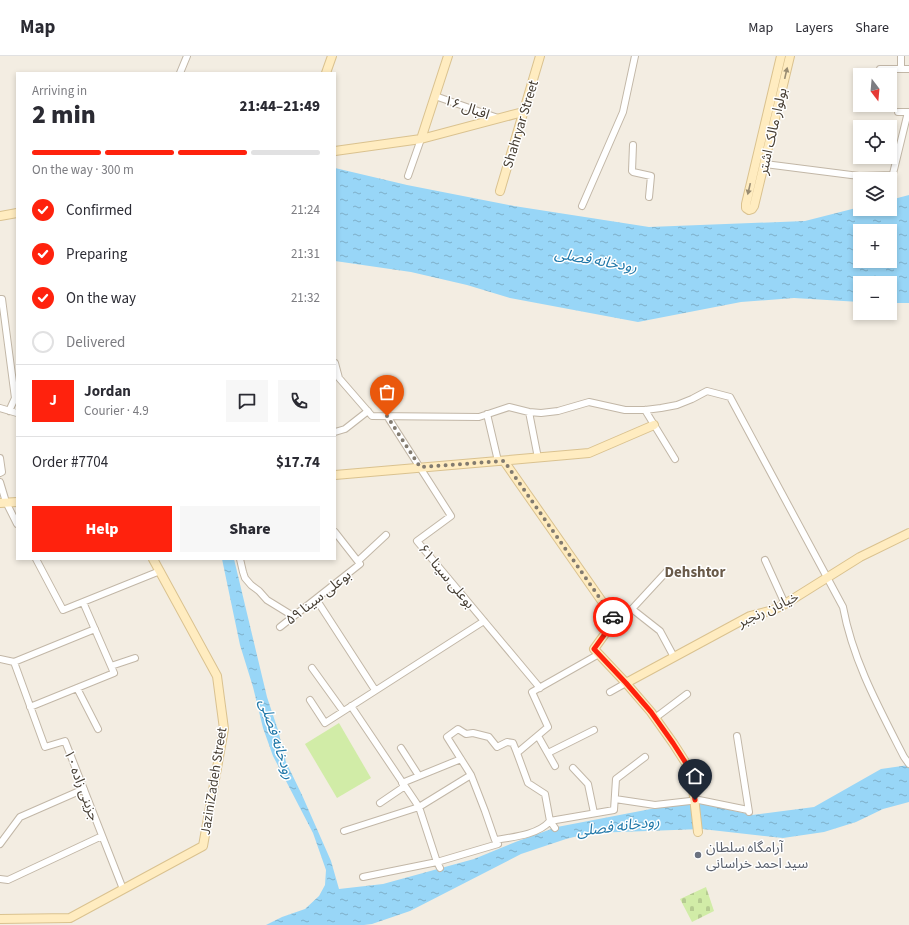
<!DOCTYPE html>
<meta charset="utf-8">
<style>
body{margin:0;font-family:"Source Sans 3","Noto Sans Arabic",sans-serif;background:#f7f7f7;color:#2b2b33;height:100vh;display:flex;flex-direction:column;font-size:15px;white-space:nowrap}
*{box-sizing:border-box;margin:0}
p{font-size:13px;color:#7c7c81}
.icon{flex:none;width:22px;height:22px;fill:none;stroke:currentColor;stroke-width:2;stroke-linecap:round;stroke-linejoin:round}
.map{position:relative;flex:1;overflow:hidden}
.drawer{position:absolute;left:16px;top:16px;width:320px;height:488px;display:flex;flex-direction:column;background:#fff;border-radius:0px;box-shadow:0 2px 6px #0003}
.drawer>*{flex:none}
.needle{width:26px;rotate:164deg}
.tools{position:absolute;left:853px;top:12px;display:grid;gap:8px}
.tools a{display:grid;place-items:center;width:44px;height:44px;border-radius:0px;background:#fff;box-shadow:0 2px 6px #0003;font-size:20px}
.pin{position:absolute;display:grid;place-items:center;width:34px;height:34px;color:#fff;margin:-41px -17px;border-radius:50% 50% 50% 0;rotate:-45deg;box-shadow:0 0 4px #0007}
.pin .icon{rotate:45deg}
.courier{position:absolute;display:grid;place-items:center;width:40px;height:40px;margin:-20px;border:3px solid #ff220d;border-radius:50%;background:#fff;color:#222;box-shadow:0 1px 5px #0007}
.headline em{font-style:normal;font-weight:800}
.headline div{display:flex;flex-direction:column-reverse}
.headline{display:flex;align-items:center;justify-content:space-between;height:68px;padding:0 16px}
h1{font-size:26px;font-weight:800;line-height:30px}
.bar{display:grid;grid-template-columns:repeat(4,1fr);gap:6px 4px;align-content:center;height:48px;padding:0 16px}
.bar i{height:5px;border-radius:3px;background:#e1e1e2}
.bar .on{background:#ff220d}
.bar p{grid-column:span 4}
.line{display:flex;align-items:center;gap:10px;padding:0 16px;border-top:1px solid #e1e1e2}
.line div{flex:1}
.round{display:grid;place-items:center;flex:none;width:42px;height:42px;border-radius:0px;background:#f7f7f7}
ol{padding:0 16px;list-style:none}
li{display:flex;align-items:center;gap:12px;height:44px}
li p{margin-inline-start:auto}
li .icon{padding:4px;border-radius:50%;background:#ff220d;color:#fff;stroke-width:4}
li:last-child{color:#7c7c81}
li i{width:22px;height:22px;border:2px solid #e1e1e2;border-radius:50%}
.button{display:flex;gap:8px;margin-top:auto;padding:8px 16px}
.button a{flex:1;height:46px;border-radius:0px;background:#ff220d;color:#fff;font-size:16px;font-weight:800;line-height:46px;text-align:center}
.button a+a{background:#f7f7f7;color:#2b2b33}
header{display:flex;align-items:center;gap:24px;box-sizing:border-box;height:56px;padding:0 20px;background:#fff;border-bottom:1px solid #e1e1e2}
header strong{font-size:19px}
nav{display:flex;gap:22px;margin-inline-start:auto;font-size:14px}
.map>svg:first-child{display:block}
.green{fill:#d1eca7}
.cemetery{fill:url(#cemetery-stones)}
.water{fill:url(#water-ripples);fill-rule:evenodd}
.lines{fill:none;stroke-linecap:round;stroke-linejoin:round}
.street-casing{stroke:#c2b7a7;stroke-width:8}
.secondary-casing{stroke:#dac28f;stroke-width:10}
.street{stroke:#fff;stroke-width:6}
.secondary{stroke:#ffecc0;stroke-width:8}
.oneway{fill:#998c72}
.done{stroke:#827b70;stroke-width:4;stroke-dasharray:0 7.2}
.route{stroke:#ff220d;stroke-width:5}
.worship-dot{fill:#6b7280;stroke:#fff;stroke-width:1.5}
.labels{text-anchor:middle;stroke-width:3;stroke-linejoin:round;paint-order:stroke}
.street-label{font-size:14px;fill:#453d32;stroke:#fff}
.worship-label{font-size:14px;fill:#5b616d;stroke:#fff;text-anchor:start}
.water-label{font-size:15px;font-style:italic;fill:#2078a9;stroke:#fff}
.neighbourhood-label{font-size:15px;font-weight:bold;fill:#695a49;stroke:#fff}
</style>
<header>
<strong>Map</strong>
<nav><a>Map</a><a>Layers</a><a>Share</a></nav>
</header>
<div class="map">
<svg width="909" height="869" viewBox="0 0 909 869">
<defs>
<pattern id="cemetery-stones" width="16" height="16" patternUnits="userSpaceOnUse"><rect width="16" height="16" fill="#d1eca7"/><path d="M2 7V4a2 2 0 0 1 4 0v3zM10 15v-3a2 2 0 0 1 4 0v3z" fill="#b5cb90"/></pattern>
<pattern id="water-ripples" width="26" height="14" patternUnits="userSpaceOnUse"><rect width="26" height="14" fill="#98d6f7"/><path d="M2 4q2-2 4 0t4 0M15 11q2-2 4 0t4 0" fill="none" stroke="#7eafc9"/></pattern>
</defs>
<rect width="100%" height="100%" fill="#f3ede2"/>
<path class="green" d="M339,667l32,55 -34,20 -32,-54z"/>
<path class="cemetery" d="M706,831l8,24 -22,11 -12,-23z"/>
<path class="water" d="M335,112l72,17 107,21 135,21 156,-6 55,-14v2h30v-9l19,-5v108h-19v-20h-30v19l-66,-4 -53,4 -103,20 -128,-24 -43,-13 -56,-13 -76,-11zM860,175h30v30h-30z
M222,503h12l33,138 11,33 8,32 16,33 29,66 8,28 44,-5 91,-25 44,-18 39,-14 99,-19 43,-5 53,12 62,-8 67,-38 28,-4v37l-26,7 -27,13 -32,10 -41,6 -81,-9 -83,3 -29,1 -24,6 -45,15 -111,57 -38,13 -8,1h-98l16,-8 23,-8 14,-13 6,-11 1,-15 -13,-37 -40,-77 -10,-28 -10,-41 -13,-42z"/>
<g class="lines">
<defs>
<path id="street" d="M880,13h29
M901,13v-13
M180,17l7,-17
M435,40l63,22
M898,56h11
M633,89l-1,26 1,1 18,4 -2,21
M765,108l94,12 34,-1
M408,120l13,-37
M890,130l18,-74
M582,150l41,-94 12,-56
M0,243h2l13,99 -6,13
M335,307l4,15 33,38 107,1 30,-10 20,5 12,1 17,-2 31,-9 36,8h20l16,-2 16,-3 15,-6 15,-8 23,6 113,210c10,54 36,101 61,150l5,7
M0,352l17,5
M645,354l30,49
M529,356l9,46
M487,358l11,47
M387,360l64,100 -34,25 123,147
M335,376l10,-3 23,-18
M0,402l2,14 -2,1
M0,426l6,20 11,22
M36,503l27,51 97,-39
M240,503l3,13 2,6 6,7 8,6 8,9 26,16
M765,504l20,44
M358,505l28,-26
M316,543l59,91
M632,553l28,22 14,26
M615,564l17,-11 36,-39
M280,571l80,-63 -25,-32
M0,603l14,3 81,-33
M14,606l31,85 20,-6 58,148
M111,610l24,-8
M312,612l31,43
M77,632l21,41
M610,636l16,-9
M310,644l15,23 159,-102
M351,650l68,101 18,55 3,6
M30,651l84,-34 -31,-71
M655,662l32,-24
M538,680l17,30
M737,680l12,76
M401,692l18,28
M517,697l31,-26 -16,-35 67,-38
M548,697l46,-23
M573,712l15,16 6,29
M402,727l59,-24
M615,743l40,6 44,-5 49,10
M380,747l25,-17
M555,772l-5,-7c-12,14 -37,16 -55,19l-10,-29 -14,-36 -24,-38 11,-8 8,5 7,-1 16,4 8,10 10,-5 6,1 4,10 11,30 17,11 5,27 64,-11 2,-31 29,-22
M344,775l75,-24 52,-32
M0,788l20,-27 64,-28
M363,821l74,-15 61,-18
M0,823l8,1 94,-44"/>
<path id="secondary" d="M781,0l-35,148v4l3,2 3,-1 2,-3 36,-150
M326,17l6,-17
M421,83l27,-83
M335,95l86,-12 102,-27
M500,135l40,-135
M0,160l17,-3
M504,405l111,159 -21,29 32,34 25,29 22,31 18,28 7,61
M335,419l163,-14 91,-8 65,-28
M0,447l17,-1
M626,627l124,-67 23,-6 12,-6 75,-47 49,-24
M0,863l70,-1 133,-72 21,-117 -7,-53 -64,-117"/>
</defs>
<use href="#street" class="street-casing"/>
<use href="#secondary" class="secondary-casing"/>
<use href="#street" class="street"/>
<use href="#secondary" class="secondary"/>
</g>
<defs><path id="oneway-solid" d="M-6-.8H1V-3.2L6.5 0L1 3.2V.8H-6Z"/></defs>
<g class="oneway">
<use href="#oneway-solid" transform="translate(786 17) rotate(-77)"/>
<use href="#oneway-solid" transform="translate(749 133) rotate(103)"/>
</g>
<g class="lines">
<path class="done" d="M387,360l33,51 84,-6 109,156"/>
<path class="route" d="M613,561l2,3 -21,29 32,34 25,29 22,31 18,28 4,29"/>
</g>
<circle class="worship-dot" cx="698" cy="799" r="4"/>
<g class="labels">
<g class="street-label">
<text transform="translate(467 51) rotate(19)" y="5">اقبال ۱۶</text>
<text transform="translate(520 68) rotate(-73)" y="5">Shahryar Street</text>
<text transform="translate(772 75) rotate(-77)" y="5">بولوار مالک اشتر</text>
<text transform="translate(447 520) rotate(50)" y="5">بوعلی سینا ۶۱</text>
<text transform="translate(318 541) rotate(-38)" y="5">بوعلی سینا ۵۹</text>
<text transform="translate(768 553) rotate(-25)" y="5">خیابان رنجبر</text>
<text transform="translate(213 725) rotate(-81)" y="5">JaziniZadeh Street</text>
<text transform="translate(82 729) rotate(69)" y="5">جزینی زاده ۱۰</text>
</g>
<g class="worship-label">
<text x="706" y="796">آرامگاه سلطان<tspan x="706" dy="16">سید احمد خراسانی</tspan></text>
</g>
<g class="water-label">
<text transform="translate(596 204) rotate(10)" y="5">رودخانه فصلی</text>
<text transform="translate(277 683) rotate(72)" y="5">رودخانه فصلی</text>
<text transform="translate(618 770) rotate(-7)" y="5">رودخانه فصلی</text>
</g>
<g class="neighbourhood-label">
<text x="695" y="521">Dehshtor</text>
</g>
</g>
</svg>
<div class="tools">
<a><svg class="needle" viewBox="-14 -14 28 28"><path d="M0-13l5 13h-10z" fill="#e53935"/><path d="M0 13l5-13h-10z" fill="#7c7c81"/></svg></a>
<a><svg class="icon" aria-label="locate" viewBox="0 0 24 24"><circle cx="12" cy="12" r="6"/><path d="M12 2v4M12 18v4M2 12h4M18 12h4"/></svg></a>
<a><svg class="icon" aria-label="layers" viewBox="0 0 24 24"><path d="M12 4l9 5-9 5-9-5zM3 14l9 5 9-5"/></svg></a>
<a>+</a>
<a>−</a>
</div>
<div class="pin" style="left:387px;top:360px;background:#ea580c"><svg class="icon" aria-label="bag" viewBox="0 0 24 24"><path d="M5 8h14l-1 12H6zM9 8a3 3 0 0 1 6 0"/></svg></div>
<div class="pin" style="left:695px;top:744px;background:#1f2937"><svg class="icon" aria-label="home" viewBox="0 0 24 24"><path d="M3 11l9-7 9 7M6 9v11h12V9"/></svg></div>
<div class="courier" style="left:613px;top:561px"><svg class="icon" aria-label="car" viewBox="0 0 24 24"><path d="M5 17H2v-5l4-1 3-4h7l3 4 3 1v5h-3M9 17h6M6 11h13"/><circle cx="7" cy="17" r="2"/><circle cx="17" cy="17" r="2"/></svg></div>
<section class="drawer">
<div class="headline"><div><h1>2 min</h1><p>Arriving in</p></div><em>21:44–21:49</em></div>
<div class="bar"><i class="on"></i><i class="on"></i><i class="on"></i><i></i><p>On the way · 300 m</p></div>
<ol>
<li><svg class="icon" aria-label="check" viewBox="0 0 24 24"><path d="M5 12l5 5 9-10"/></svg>Confirmed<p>21:24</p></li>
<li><svg class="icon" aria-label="check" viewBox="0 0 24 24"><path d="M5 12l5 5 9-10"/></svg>Preparing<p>21:31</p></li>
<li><svg class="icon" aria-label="check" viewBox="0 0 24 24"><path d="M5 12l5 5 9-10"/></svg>On the way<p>21:32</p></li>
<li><i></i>Delivered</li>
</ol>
<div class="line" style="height:72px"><b class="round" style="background:#ff220d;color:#fff">J</b><div><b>Jordan</b><p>Courier · 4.9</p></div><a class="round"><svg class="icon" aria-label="chat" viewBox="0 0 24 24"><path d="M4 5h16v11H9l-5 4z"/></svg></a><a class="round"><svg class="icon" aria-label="phone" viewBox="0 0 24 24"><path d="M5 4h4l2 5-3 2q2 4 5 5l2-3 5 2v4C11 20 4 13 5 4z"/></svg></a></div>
<div class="line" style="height:52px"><div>Order #7704</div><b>$17.74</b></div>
<div class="button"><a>Help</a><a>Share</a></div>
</section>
</div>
